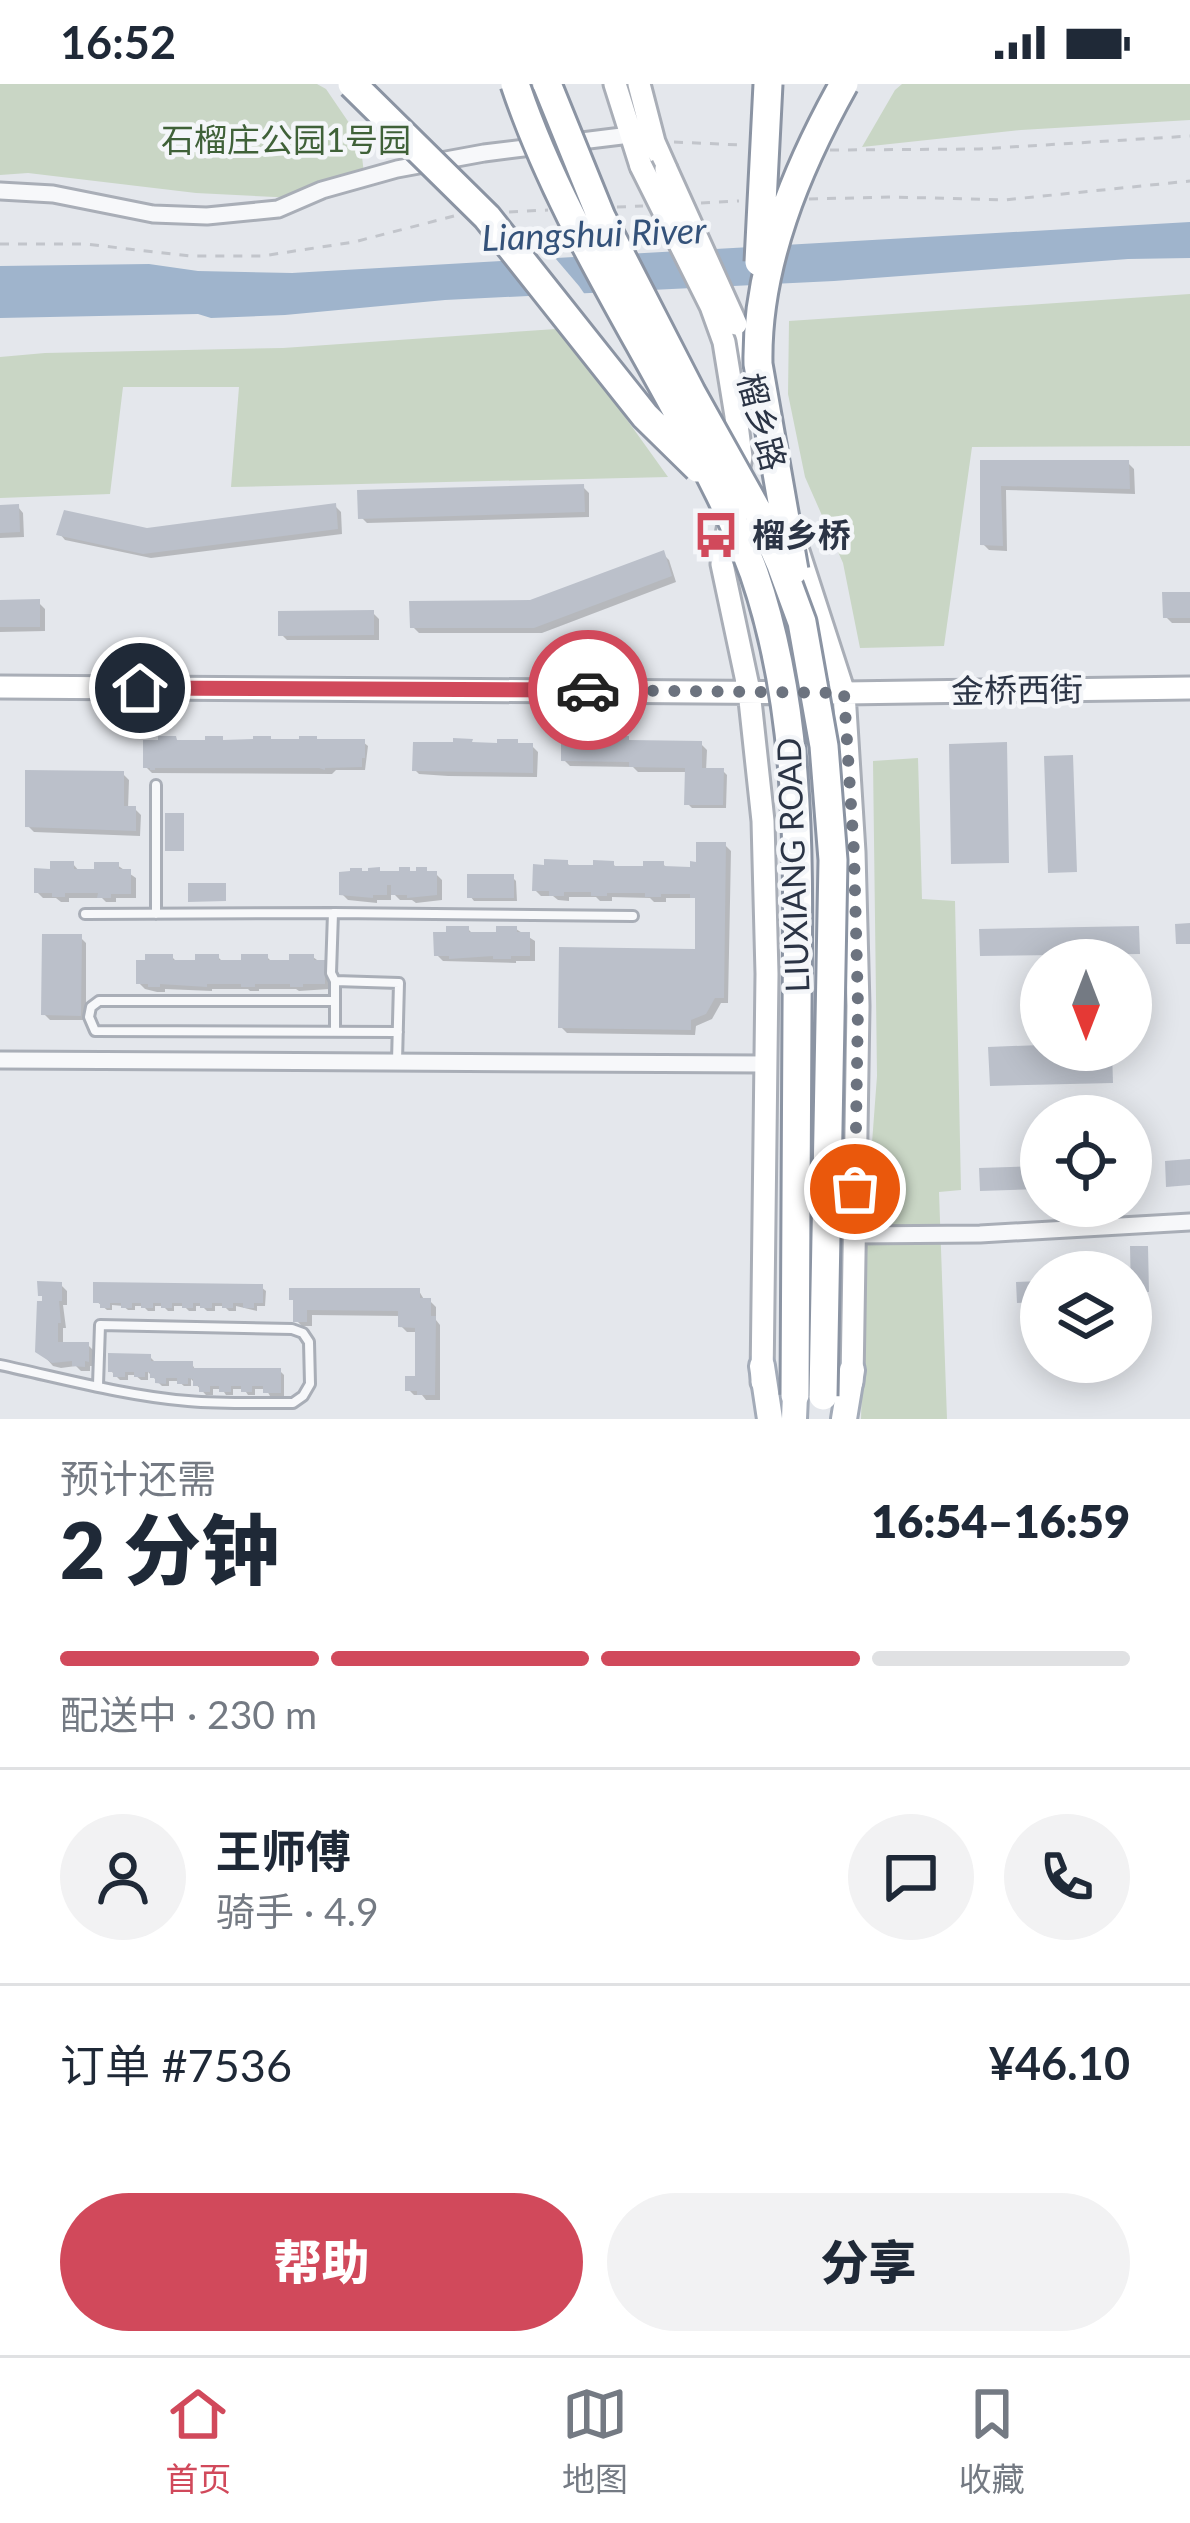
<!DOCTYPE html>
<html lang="zh">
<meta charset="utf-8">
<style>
body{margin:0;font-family:Lato,"Noto Sans SC",sans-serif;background:#f2f2f3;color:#1f2937;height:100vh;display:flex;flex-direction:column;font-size:45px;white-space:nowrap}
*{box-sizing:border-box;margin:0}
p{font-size:39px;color:#747a83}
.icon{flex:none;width:66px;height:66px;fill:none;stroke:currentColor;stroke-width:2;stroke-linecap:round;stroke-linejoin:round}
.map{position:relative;height:1335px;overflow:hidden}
.sheet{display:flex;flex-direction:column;background:#fff;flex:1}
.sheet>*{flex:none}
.needle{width:78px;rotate:180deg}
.fabs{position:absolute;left:1020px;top:855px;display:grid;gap:24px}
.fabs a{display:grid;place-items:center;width:132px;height:132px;border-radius:50%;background:#fff;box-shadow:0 6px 30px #0003;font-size:60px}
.pin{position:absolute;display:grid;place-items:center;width:102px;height:102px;color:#fff;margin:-51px;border:6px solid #fff;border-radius:50%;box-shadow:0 3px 12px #0007}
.courier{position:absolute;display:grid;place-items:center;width:120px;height:120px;margin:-60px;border:9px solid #d1495b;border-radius:50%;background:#fff;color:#222;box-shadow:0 3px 15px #0007}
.overview em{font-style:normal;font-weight:800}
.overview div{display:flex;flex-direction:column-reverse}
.overview{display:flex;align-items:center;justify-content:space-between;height:204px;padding:0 60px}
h1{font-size:78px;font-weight:800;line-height:90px}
.bar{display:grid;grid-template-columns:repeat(4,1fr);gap:18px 12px;align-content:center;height:144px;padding:0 60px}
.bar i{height:15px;border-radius:9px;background:#e0e1e3}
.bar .current{background:#d1495b}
.bar p{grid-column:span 4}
.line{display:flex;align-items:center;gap:30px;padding:0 60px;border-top:3px solid #e0e1e3}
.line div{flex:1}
.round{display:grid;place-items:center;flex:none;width:126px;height:126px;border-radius:63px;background:#f2f2f3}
.primary-button{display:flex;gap:24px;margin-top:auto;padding:24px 60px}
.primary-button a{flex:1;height:138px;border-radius:72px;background:#d1495b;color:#fff;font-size:48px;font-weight:800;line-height:138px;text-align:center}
.primary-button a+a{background:#f2f2f3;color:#1f2937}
.status{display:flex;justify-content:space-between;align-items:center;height:84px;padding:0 60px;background:#fff;direction:ltr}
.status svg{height:33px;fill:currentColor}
.tab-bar{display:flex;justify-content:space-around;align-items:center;height:168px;border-top:3px solid #e0e1e3;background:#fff;font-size:33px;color:#747a83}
.tab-bar a{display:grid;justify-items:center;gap:6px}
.tab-bar .current{color:#d1495b}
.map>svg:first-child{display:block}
.green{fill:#c9d6c5}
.water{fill:#9fb4cc}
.pier{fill:#e4e7ec}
.shadow{fill:#0003}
.building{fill:#bbc0ca}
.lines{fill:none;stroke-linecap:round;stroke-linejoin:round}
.lane-casing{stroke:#a9aeb7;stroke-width:14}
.street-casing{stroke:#a9aeb7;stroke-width:21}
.secondary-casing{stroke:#a9aeb7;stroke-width:27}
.primary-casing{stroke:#a3abb8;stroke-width:30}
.path{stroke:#c2c5cb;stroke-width:3;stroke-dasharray:9 9;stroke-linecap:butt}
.lane{stroke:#f7f8fa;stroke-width:8}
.street{stroke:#f7f8fa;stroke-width:15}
.secondary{stroke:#fff;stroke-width:21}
.primary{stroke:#fff;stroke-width:24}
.secondary-bridge-casing{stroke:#a9aeb7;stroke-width:27;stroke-linecap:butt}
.highway-bridge-casing{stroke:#8b94a3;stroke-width:33;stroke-linecap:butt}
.secondary-bridge{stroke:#fff;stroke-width:21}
.highway-bridge{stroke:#fff;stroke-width:27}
.done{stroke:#6c737f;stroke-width:12;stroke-dasharray:0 21.6}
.route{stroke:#d1495b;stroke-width:15}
.labels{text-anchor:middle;stroke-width:9;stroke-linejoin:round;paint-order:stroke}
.park-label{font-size:33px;fill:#3f6138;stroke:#f4f6f9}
.street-label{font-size:33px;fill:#2b3445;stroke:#f4f6f9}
.poi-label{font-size:33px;font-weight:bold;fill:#2b3445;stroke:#f4f6f9;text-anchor:start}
.water-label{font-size:36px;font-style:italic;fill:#34527a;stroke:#f4f6f9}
</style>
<div class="status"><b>16:52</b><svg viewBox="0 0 49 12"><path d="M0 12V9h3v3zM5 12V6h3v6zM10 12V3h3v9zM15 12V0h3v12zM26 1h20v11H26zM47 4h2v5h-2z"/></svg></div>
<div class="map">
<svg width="1190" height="1335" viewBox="0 0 1190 1335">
<rect width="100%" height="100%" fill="#e4e7ec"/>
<path class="green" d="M0,0h317l9,5 34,50 4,35 -47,25 -121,-6 -168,-20 -28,2z
M902,0h288v36l-169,10 -159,17 33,-57z
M1190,210v152l-218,1 -28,199 -84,2 -17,-85 -38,-86 -17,-83 1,-73z
M556,245l64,81 48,67 -437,10 8,-100h-116l-13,107 -110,4v-141l45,-4 238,-5z
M918,674l4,141 33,2 6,289 -22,2 8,227h-86l6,-209 10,-134 -4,-315z"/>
<path class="water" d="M1190,138v36l-62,1 -294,22 -389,19 -160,15 -74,3 -13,-4 -198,4v-52l149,-2 49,7 94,2z"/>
<path class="pier" d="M550,168l29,34 9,13 -17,1 -41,-46z"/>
<path class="shadow" d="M983,379h145l6,6 1,25 -129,-4 1,61 -18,-1 -6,-6z
M583,403l6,6v24l-222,6 -6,-6z
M335,422l6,6 1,22 -191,24 -86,-18 -5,-6 87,-3z
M18,423l5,6 1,24 -24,1v-30z
M663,470l6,6 7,22 -134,51h-123l-6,-6 117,-24z
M1190,511v28h-18l-6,-6z
M0,519h39l6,6v22l-45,1z
M373,529l6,6v21h-92l-6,-6z
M628,655l5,4 68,1 6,6 -1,21h17l4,4 -1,33h-34l-5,-5 1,-31h-50l-5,-5 -63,-1 -6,-6z
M363,658l5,4 -3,24h-29l-4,4 -180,-1 -6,-6 33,-24z
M520,662h12l6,6 -1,25 -89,-1 -29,-2 -4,-4z
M123,690l6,6 -1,29h7l6,6 -1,21 -106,-4 -6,-6z
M725,761l6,6 -3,152h-7l-9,16 -16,7 -1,9 -128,-2 -6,-6 137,-75 -3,-54h-29v4h-12l-4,-4 -38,-1v4h-12l-4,-4h-27v4l-11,-1 -5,-4h-12l-6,-6 32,-27 5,5 41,-4 5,5 45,-5 5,5 25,1z
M73,780l7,8 37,-7 19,13v20h-20v4h-10l-4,-4h-33v4h-8l-5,-4h-13l-6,-6 16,-20z
M364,790h72l6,6v20l-26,3 -4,-3h-12l-9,-9v9h-14v3l-29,-3 -6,-6z
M512,793l4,4 1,20h-43l-4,-5z
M468,845l6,6h25l17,-6 19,12v20h-19v2l-73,-2 -6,-6 13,-20z
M80,853l6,6v77h-36l-6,-6z
M172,873l6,6 40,-6 6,6 43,-6 6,6 40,-6 16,12v20l-30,2 -3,-2h-37v2h-9l-2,-2h-36v2l-47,-2v3h-8l-12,-3 -6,-6z
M61,1201l6,6v14h-4l3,23h-3v17h25l6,6v15h-4v5h-9l-5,-5 -15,2 -8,-2 -15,-17 7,-50 -4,-4z
M261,1203l5,4 -1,15h-8v5l-21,-5v5h-7l-5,-5h-9v5h-8l-5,-5h-6v5h-7l-5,-5h-10v5h-6l-5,-5h-8v5h-7l-5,-5h-8v4h-7l-5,-4 -11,-1v5h-5l-11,-9z
M419,1207l6,10h5l6,6v13l4,5v75h-14l-4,-5h-8l-6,-6 10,-10v-47h-11l-6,-6v-10l-89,-1v11h-10l-6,-6v-17z
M150,1273l4,4 38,3 4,7h84l4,4v21h-14l-4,-7h-11v6h-7l-4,-6h-11v6h-7l-4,-6h-9v6h-7l-15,-16v7h-7l-6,-5h-9v5h-7l-14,-14v8h-7l-6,-5h-7v5h-8l-9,-9z"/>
<path class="building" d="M980,376h149l1,29 -129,-3 2,60 -23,-1z
M584,400l1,28 -227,7 -1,-29z
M336,419l2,26 -195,25 -87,-19 8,-25 83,18z
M19,420l1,28 -20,1v-28z
M664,466l8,26 -138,52h-124l-1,-27 121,-1z
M1162,508h28v26h-27z
M40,515v28h-40v-27z
M374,526v25l-96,1v-25z
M561,651l68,1v4l73,1v27h22l-1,37h-39l1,-37 -56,-1v-5l-68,-1z
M158,652h18l1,4h28v-4h18v4l30,-1v-3h18v3h28v-3h18v3h48v19h-3v9l-37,1v2l-6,-2h-164v2h-5v-2h-7v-28h15z
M453,654l20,1 -1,3 25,1v-4h21v4h15v30l-121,-2 1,-29h40z
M1007,658l2,121 -58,1 -2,-120z
M1073,671l4,117 -29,1 -4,-117z
M25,686l99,1v35h12v25l-111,-4z
M165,729h19v38h-19z
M696,758h30l-2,156h-9l-9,16 -15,6v10l-133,-2 1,-81 136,2v-51h-5v-4h-29v3h-16v-4h-38v3h-16v-4h-27v4h-15v-5h-17l1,-27 11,1v-6l24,1v5h25v-5l21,1v5h29v-5h21v5l26,1v-6l6,1z
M50,777h24v8h20v-7h25v7h12v25h-20v4h-14l1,-5h-33v4h-13v-4h-18v-25l16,1z
M380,783v4h19v-4h11v4h6v-4h11v4h10v24l-30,3v-3h-16v-10h-4v10h-14v3l-34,-3v-23l11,-1v-3h12v3h6v-3z
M467,790h47v24h-47z
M188,799h38v18l-38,1z
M1190,839v21h-14l-1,-20z
M446,842h23v6h27v-6h21v6h13v24h-19v3h-18v-3l-44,3v-3h-15l-1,-24h13z
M1139,842l1,28 -160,2 -1,-27z
M42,850h40l-1,82 -40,-1z
M145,870h28v6h22v-6h24v6h22v-6h27v6h21v-6h25v6h11v24h-22v3h-13v-3h-35v3h-14v-3h-34v3l-47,-3v3h-12v-3h-12v-24h9z
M1041,961v5h71l1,33 -123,3 -2,-39z
M1190,1075v26l-24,2 -1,-26z
M1041,1082v23l-61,2 -1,-23z
M1130,1162h18l1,46h-18z
M37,1197l25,1v19h-3l2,22h-3v19h31v20l-4,-1v6l-13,-1v-5l-20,2 -17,-11 2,-51h5v-5h-4z
M1041,1197v21l-24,1 -1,-21z
M93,1198l170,2v19h-9v5h-11v-5h-10v5h-11v-5h-10v5h-12v-5h-7v5h-11v-5h-10v5h-11v-5h-8v5h-12v-5h-9v5h-11v-5h-11v5h-10v-5h-7z
M289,1204h131v10h11v18h5l-1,79h-18v-4h-12v-15h10v-48l-17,-1v-16l-91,-1v12h-14v-22h-4z
M108,1269l43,1v7h42v7h88v25h-18v-7h-11v6h-11v-6h-10v6h-12v-6h-9v6h-11v-6h-6v-7l-5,-1v6h-11v-6h-11v6l-11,-1v-5h-5v-6h-5v5h-11v-5h-9v5h-12v-5h-5z"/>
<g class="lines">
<defs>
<path id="lane" d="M156,701v129
M333,829l300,3
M85,830l248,-1 -2,60 4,8v51
M335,897l64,2 -2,78
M335,917h-236l-8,6 -2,10 6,14 303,1
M0,1281c61,13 126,31 188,36 34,3 70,2 105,2l10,-7 7,-12 -1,-42 -6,-9 -11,-4 -192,-4 -2,60"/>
<path id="street" d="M0,107l53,3 100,20 54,2 71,-7 44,-19 75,-21 87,-16 146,-18
M0,976l766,4
M854,1151l126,-1 210,-12"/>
<path id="secondary" d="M615,0l26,82
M639,0l15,58 12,27
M736,240l17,58
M736,397l5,-24 -5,-41
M731,428l-9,52 27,127 14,130 4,153 -5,408
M798,467l46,142 10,159 4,154 -6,376
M0,603l844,6 346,-5"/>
<path id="primary" d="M762,1282l8,53
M794,1335l1,-24
M844,1335l8,-49"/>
</defs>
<use href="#lane" class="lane-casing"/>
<use href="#street" class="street-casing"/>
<use href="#secondary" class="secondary-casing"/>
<use href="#primary" class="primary-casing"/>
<path class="path" d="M674,58l68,3
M830,66l149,-1 211,-13
M809,115l85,-2 110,3 186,-19
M701,119l38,-2
M617,123l26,-1
M509,128l39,-2
M0,160h85l105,12h72l92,-14 104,-27"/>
<use href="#lane" class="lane"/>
<use href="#street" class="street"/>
<use href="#secondary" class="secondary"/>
<use href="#primary" class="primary"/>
<defs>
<path id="secondary-bridge" d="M641,82l70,140 13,36 12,74
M666,85l70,155"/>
<path id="highway-bridge" d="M352,0l135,133 158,199 53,52
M515,0c39,117 107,225 165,333 27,51 54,102 74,156 49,142 44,293 43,440 -1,128 -1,255 -2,382
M547,0l54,133 90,175 67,120 23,53 21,57 22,124 9,114 -10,536
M759,178l9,-178
M794,486l-36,-206c-2,-99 39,-196 86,-280"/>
</defs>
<use href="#secondary-bridge" class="secondary-bridge-casing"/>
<use href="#highway-bridge" class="highway-bridge-casing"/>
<use href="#secondary-bridge" class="secondary-bridge"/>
<use href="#highway-bridge" class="highway-bridge"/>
</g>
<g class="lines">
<path class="done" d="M588,606l256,3 10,160 4,153 -3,183"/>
<path class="route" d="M140,604l448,2"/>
</g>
<defs>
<symbol id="bus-bare" viewBox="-9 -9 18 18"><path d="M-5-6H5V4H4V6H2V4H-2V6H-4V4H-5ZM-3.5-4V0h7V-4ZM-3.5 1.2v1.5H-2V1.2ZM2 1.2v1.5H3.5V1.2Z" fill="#d1495b" stroke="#f4f6f9" stroke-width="2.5" paint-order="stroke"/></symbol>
</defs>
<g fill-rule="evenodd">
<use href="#bus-bare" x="683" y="418" width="66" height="66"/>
</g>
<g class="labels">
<g class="park-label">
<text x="286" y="68">石榴庄公园1号园</text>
</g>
<g class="street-label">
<text transform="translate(762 338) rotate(75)" y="12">榴乡路</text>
<text transform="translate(1017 606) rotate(-1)" y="12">金桥西街</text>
<text transform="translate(793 781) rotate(-92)" y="12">LIUXIANG ROAD</text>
</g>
<g class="poi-label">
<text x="752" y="463">榴乡桥</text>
</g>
<g class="water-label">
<text transform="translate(594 150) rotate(-2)" y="13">Liangshui River</text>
</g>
</g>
</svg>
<div class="fabs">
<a><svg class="needle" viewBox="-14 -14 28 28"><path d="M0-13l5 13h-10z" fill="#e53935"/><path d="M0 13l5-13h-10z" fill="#747a83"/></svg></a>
<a><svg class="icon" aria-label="locate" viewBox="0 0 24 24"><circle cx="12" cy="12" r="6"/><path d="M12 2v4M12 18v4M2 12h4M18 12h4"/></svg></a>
<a><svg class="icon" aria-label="layers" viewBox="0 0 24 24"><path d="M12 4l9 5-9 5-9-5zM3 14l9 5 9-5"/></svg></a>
</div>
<div class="pin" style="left:855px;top:1105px;background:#ea580c"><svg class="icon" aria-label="bag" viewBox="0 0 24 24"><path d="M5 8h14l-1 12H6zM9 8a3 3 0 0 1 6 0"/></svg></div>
<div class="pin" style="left:140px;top:604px;background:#1f2937"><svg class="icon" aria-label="home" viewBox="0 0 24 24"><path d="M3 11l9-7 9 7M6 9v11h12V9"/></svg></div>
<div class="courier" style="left:588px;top:606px"><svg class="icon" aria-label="car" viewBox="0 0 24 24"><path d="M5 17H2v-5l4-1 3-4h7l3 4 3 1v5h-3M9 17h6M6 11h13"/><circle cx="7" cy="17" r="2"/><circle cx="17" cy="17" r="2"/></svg></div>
</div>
<section class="sheet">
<div class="overview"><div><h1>2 分钟</h1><p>预计还需</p></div><em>16:54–16:59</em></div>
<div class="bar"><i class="current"></i><i class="current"></i><i class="current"></i><i></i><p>配送中 · 230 m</p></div>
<div class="line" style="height:216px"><a class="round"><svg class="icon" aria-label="person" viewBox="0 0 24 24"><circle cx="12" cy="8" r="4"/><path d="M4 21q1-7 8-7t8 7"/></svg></a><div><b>王师傅</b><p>骑手 · 4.9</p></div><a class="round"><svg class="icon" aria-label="chat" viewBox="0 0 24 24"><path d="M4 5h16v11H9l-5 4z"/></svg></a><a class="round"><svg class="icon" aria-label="phone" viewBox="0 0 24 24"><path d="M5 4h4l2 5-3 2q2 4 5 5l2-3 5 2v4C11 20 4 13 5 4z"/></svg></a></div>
<div class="line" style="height:156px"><div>订单 #7536</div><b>¥46.10</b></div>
<div class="primary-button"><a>帮助</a><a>分享</a></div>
</section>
<nav class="tab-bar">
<a class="current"><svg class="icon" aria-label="home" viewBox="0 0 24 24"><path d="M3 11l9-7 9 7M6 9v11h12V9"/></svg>首页</a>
<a><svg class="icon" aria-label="map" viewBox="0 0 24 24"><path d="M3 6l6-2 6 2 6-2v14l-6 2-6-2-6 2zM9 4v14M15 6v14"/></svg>地图</a>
<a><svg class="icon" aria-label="saved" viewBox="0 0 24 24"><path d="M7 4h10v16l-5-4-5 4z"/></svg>收藏</a>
</nav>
